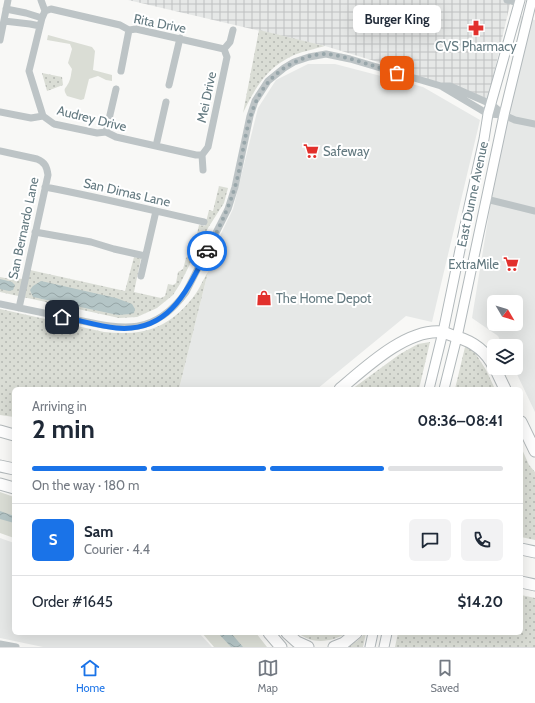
<!DOCTYPE html>
<meta charset="utf-8">
<style>
body{margin:0;font-family:Cabin,sans-serif;background:#f2f2f3;color:#1f2937;height:100vh;display:flex;flex-direction:column;font-size:15px;white-space:nowrap}
*{box-sizing:border-box;margin:0}
p{font-size:13px;color:#747a83}
.icon{flex:none;width:22px;height:22px;fill:none;stroke:currentColor;stroke-width:2;stroke-linecap:round;stroke-linejoin:round}
.map{position:relative;flex:1;overflow:hidden}
.sheet{position:absolute;left:12px;top:387px;width:511px;height:248px;display:flex;flex-direction:column;background:#fff;border-radius:6px;box-shadow:0 4px 16px #0002}
.sheet>*{flex:none}
.needle{width:26px;rotate:128deg}
.fabs{position:absolute;left:487px;top:295px;display:grid;gap:8px}
.fabs a{display:grid;place-items:center;width:36px;height:36px;border-radius:6px;background:#fff;box-shadow:0 4px 16px #0002;font-size:20px}
.pin{position:absolute;display:grid;place-items:center;width:34px;height:34px;color:#fff;margin:-17px;border-radius:8px;box-shadow:0 2px 6px #0006}
.courier{position:absolute;display:grid;place-items:center;width:40px;height:40px;margin:-20px;border:3px solid #1a73e8;border-radius:50%;background:#fff;color:#222;box-shadow:0 1px 5px #0007}
.bubble{position:absolute;height:28px;border-radius:6px;background:#fff;box-shadow:0 4px 16px #0002;font-size:13px;font-weight:700;line-height:28px;text-align:center}
.head em{font-style:normal;font-weight:700}
.head div{display:flex;flex-direction:column-reverse}
.head{display:flex;align-items:center;justify-content:space-between;height:68px;padding:0 20px}
h1{font-size:26px;font-weight:700;line-height:30px}
.bar{display:grid;grid-template-columns:repeat(4,1fr);gap:6px 4px;align-content:center;height:48px;padding:0 20px}
.bar i{height:5px;border-radius:3px;background:#e0e1e3}
.bar .active{background:#1a73e8}
.bar p{grid-column:span 4}
.line{display:flex;align-items:center;gap:10px;padding:0 20px;border-top:1px solid #e0e1e3}
.line div{flex:1}
.round{display:grid;place-items:center;flex:none;width:42px;height:42px;border-radius:6px;background:#f2f2f3}
.dock{display:flex;justify-content:space-around;align-items:center;height:56px;border-top:1px solid #e0e1e3;background:#fff;font-size:11px;color:#747a83}
.dock a{display:grid;justify-items:center;gap:2px}
.dock .active{color:#1a73e8}
.map>svg:first-child{display:block}
.built{fill:#e6e8e7;fill-rule:evenodd}
.industrial{fill:url(#industrial-grid)}
.grass{fill:url(#grass-dots)}
.green{fill:#daddd5}
.water{fill:url(#water-waves)}
.lines{fill:none;stroke-linecap:round;stroke-linejoin:round}
.major-casing{stroke:#b1b8bb;stroke-width:11}
.highway-casing{stroke:#b3b9bb;stroke-width:13}
.minor{stroke:#bdc4c6;stroke-width:7}
.major{stroke:#fff;stroke-width:9}
.highway{stroke:#fff;stroke-width:11}
.done{stroke:#98a6aa;stroke-width:4;stroke-dasharray:0 7.2}
.route{stroke:#1a73e8;stroke-width:5}
.labels{text-anchor:middle;stroke-width:4;stroke-linejoin:round;paint-order:stroke}
.street-label{font-size:13px;fill:#647a81;stroke:#fff}
.poi-label{font-size:13px;fill:#647a81;stroke:#fff;text-anchor:start}
</style>
<div class="map">
<svg width="535" height="647" viewBox="0 0 535 647">
<defs>
<pattern id="industrial-grid" width="8" height="8" patternUnits="userSpaceOnUse"><rect width="8" height="8" fill="#e6e8e7"/><path d="M0 4h8M4 0v8" fill="none" stroke="#bec1c1"/></pattern>
<pattern id="grass-dots" width="8" height="8" patternUnits="userSpaceOnUse"><rect width="8" height="8" fill="#daddd5"/><path d="M2 2h.1M6 6h.1" fill="none" stroke="#b4b8b2" stroke-width="1.8" stroke-linecap="round"/></pattern>
<pattern id="water-waves" width="16" height="10" patternUnits="userSpaceOnUse"><rect width="16" height="10" fill="#b4c5c6"/><path d="M0 5q4-4 8 0t8 0" fill="none" stroke="#96a5a6"/></pattern>
</defs>
<rect width="100%" height="100%" fill="#f8f8f6"/>
<path class="built" d="M521,16l14,4v392l-21,-44h2v-22h-13l-5,-10 -26,-18zM494,302h22v22h-22z
M308,64h27l88,23 57,33 -48,202 -26,-6 -89,73h-138l35,-141 19,-39 25,-101 18,-28z
M0,538l14,5v90h185l13,14h-169l-43,-9z"/>
<path class="industrial" d="M128,0h383l-24,103 -106,-40 -56,-17z"/>
<path class="grass" d="M259,30l66,16c-10,3 -21,5 -31,9 -27,12 -39,33 -51,58z
M42,73l20,4 1,8 -16,6z
M219,186l9,2 -4,15 -16,25 -28,56 -7,11 -16,13 -20,9 -18,1 -119,-26v-15l10,2 1,-2 16,3 3,-10 95,21 9,-34 7,1 -7,34 27,6 4,-2 3,-12 5,1 3,-2 2,-11 5,-3 3,-11 7,-6 6,-27 6,1 4,-16 4,1z
M208,272l-29,117h-165v28l-14,-2v-106l104,23c36,4 62,-2 86,-31 8,-8 12,-20 18,-29z
M430,342l-11,47h-67l48,-35 18,-10z
M465,347l9,4 12,19 9,19h-40z
M521,447l8,18 6,7v68l-14,-3z
M521,595l14,3v49h-140l3,-14h123z
M298,633h49c-15,9 -34,12 -49,0z
M365,633h1l-3,14h-16l10,-6z"/>
<path class="green" d="M48,35l44,12 3,4 -2,19 19,5v6l-6,-1 -8,-4 -9,3 -5,20 -3,1 -14,-4c-5,-8 -1,-7 2,-14 2,-4 2,-9 3,-13l-4,-6 4,-14 -2,-5 -23,-4z
M0,492l14,5v41l-14,-5z
M202,633h54l11,14h-53z"/>
<path class="water" d="M0,279l12,3 3,3 -2,5 -4,1 -9,-2z
M41,281l75,17 16,6 3,5 -1,4 -4,1 -12,1 -85,-18 -3,-7 3,-4z
M0,511l14,5v7l-14,-4z
M218,633h13l12,14h-12z"/>
<g class="lines">
<defs>
<path id="major" d="M429,389l14,-57 25,-121 16,-72 4,-25 32,-114
M444,389l13,-52 47,-222 28,-115
M370,647l3,-14
M384,647l3,-14"/>
<path id="highway" d="M495,368l10,21
M340,389c25,-21 67,-61 102,-57 5,1 10,4 15,5 17,5 29,14 37,30
M521,422l14,29
M0,431l14,4
M0,466l14,3
M0,484l14,4
M521,549l14,3
M521,582l14,3
M269,633l12,14
M287,633l10,9 11,5
M334,647l10,-4 12,-10"/>
</defs>
<use href="#major" class="major-casing"/>
<use href="#highway" class="highway-casing"/>
<path class="minor" d="M41,0l4,11
M507,0l12,3
M6,9l20,4 16,5
M45,11l6,-2 69,16 9,5 7,-1 88,20
M4,21l26,3 10,2
M0,40l8,-40
M121,71l8,-41
M169,85l11,-47
M441,86h9l41,18 13,11 11,5 20,4
M0,112l31,6 12,-2 11,8 43,9 9,-1 10,5 80,18h6
M43,116l-14,-45 13,-53 3,-7
M106,132l10,-43
M156,146l10,-44
M0,151l37,8c8,3 10,8 11,16l-29,133
M203,170l-1,-15 6,-8 19,-90 -3,-8 6,-7 3,-12
M45,187c53,10 106,23 159,35
M486,199l49,12
M35,232l56,10 23,7 31,7
M141,276l15,-65
M0,304c24,5 48,10 73,15 48,10 80,19 113,-27l42,-83 7,-22 15,-71 5,-15 13,-20 16,-13 10,-6 15,-5 17,-3 24,5 91,27 47,28 16,1
M0,644l16,3"/>
<use href="#major" class="major"/>
<use href="#highway" class="highway"/>
</g>
<g class="lines">
<path class="done" d="M207,251c11,-21 21,-41 28,-64 13,-45 8,-95 54,-122 11,-6 26,-12 38,-11 24,3 47,13 70,19"/>
<path class="route" d="M62,317c17,3 36,9 54,11 53,5 71,-37 91,-77"/>
</g>
<defs>
<symbol id="pharmacy-bare" viewBox="-9 -9 18 18"><path d="M-2-6h4v4h4v4h-4v4h-4v-4h-4v-4h4Z" fill="#e2302c" stroke="#fff" stroke-width="2.5" paint-order="stroke"/></symbol>
<symbol id="supermarket-bare" viewBox="-9 -9 18 18"><path d="M-6-5.5h2.5l.6 2H6L4.5 2H-2.5L-4.4-4H-6ZM-1.5 3.2a1.3 1.3 0 1 0 .1 0ZM3 3.2a1.3 1.3 0 1 0 .1 0Z" fill="#e2302c" stroke="#fff" stroke-width="2.5" paint-order="stroke"/></symbol>
<symbol id="shop-bare" viewBox="-9 -9 18 18"><path d="M-5-2.5h2.3a2.7 3.5 0 0 1 5.4 0H5L5.5 6h-11ZM-1.5-2.5h3a1.5 2.3 0 0 0-3 0Z" fill="#e2302c" stroke="#fff" stroke-width="2.5" paint-order="stroke"/></symbol>
</defs>
<g fill-rule="evenodd">
<use href="#pharmacy-bare" x="465" y="17" width="22" height="22"/>
<use href="#supermarket-bare" x="300" y="140" width="22" height="22"/>
<use href="#supermarket-bare" x="500" y="253" width="22" height="22"/>
<use href="#shop-bare" x="253" y="287" width="22" height="22"/>
</g>
<g class="labels">
<g class="street-label">
<text transform="translate(160 23) rotate(11)" y="5">Rita Drive</text>
<text transform="translate(206 97) rotate(-78)" y="5">Mei Drive</text>
<text transform="translate(92 118) rotate(14)" y="5">Audrey Drive</text>
<text transform="translate(127 192) rotate(13)" y="5">San Dimas Lane</text>
<text transform="translate(472 194) rotate(-78)" y="5">East Dunne Avenue</text>
<text transform="translate(23 228) rotate(-78)" y="5">San Bernardo Lane</text>
</g>
<g class="poi-label">
<text x="476" y="51" text-anchor="middle">CVS Pharmacy</text>
<text x="323" y="156">Safeway</text>
<text x="499" y="269" text-anchor="end">ExtraMile</text>
<text x="276" y="303">The Home Depot</text>
</g>
</g>
</svg>
<div class="fabs">
<a><svg class="needle" viewBox="-14 -14 28 28"><path d="M0-13l5 13h-10z" fill="#e53935"/><path d="M0 13l5-13h-10z" fill="#747a83"/></svg></a>
<a><svg class="icon" aria-label="layers" viewBox="0 0 24 24"><path d="M12 4l9 5-9 5-9-5zM3 14l9 5 9-5"/></svg></a>
</div>
<div class="pin" style="left:397px;top:73px;background:#ea580c"><svg class="icon" aria-label="bag" viewBox="0 0 24 24"><path d="M5 8h14l-1 12H6zM9 8a3 3 0 0 1 6 0"/></svg></div>
<div class="pin" style="left:62px;top:317px;background:#1f2937"><svg class="icon" aria-label="home" viewBox="0 0 24 24"><path d="M3 11l9-7 9 7M6 9v11h12V9"/></svg></div>
<div class="courier" style="left:207px;top:251px"><svg class="icon" aria-label="car" viewBox="0 0 24 24"><path d="M5 17H2v-5l4-1 3-4h7l3 4 3 1v5h-3M9 17h6M6 11h13"/><circle cx="7" cy="17" r="2"/><circle cx="17" cy="17" r="2"/></svg></div>
<div class="bubble" style="left:353px;top:5px;width:88px">Burger King</div>
<section class="sheet">
<div class="head"><div><h1>2 min</h1><p>Arriving in</p></div><em>08:36–08:41</em></div>
<div class="bar"><i class="active"></i><i class="active"></i><i class="active"></i><i></i><p>On the way · 180 m</p></div>
<div class="line" style="height:72px"><b class="round" style="background:#1a73e8;color:#fff">S</b><div><b>Sam</b><p>Courier · 4.4</p></div><a class="round"><svg class="icon" aria-label="chat" viewBox="0 0 24 24"><path d="M4 5h16v11H9l-5 4z"/></svg></a><a class="round"><svg class="icon" aria-label="phone" viewBox="0 0 24 24"><path d="M5 4h4l2 5-3 2q2 4 5 5l2-3 5 2v4C11 20 4 13 5 4z"/></svg></a></div>
<div class="line" style="height:52px"><div>Order #1645</div><b>$14.20</b></div>
</section>
</div>
<nav class="dock">
<a class="active"><svg class="icon" aria-label="home" viewBox="0 0 24 24"><path d="M3 11l9-7 9 7M6 9v11h12V9"/></svg>Home</a>
<a><svg class="icon" aria-label="map" viewBox="0 0 24 24"><path d="M3 6l6-2 6 2 6-2v14l-6 2-6-2-6 2zM9 4v14M15 6v14"/></svg>Map</a>
<a><svg class="icon" aria-label="saved" viewBox="0 0 24 24"><path d="M7 4h10v16l-5-4-5 4z"/></svg>Saved</a>
</nav>
